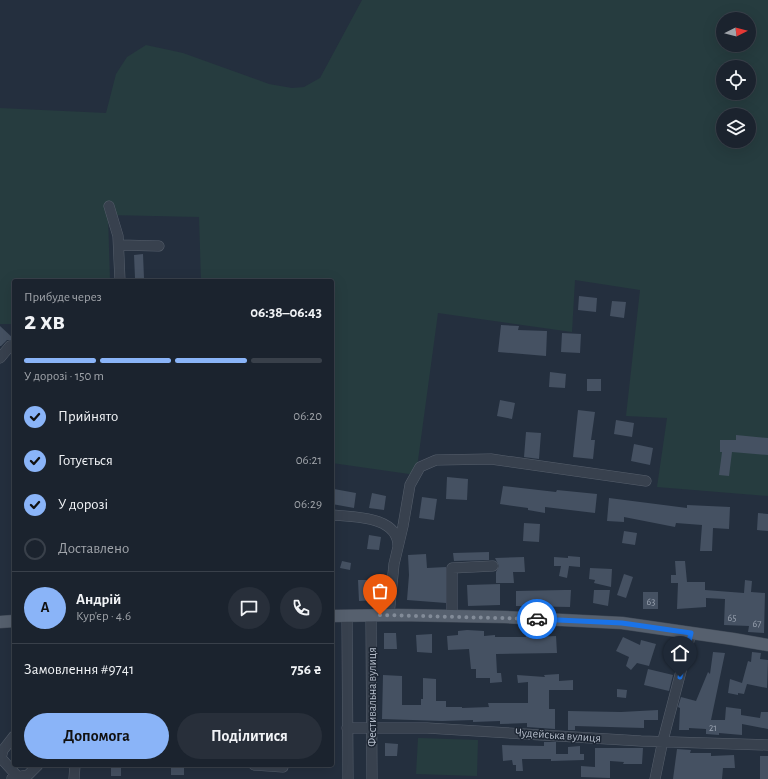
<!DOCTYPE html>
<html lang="uk">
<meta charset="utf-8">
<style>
body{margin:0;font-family:"Alegreya Sans",sans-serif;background:#282f3a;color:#f1f3f6;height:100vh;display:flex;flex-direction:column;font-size:15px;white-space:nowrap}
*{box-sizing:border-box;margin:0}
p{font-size:13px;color:#a0a4aa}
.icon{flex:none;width:22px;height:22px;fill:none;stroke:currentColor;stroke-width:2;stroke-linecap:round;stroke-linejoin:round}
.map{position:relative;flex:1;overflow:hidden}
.side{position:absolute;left:12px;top:279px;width:322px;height:488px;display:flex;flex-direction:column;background:#1b232e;border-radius:4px;box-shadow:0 4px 16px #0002,0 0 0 1px #39404a}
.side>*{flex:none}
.needle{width:26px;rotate:84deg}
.fabs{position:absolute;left:716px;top:12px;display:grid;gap:8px}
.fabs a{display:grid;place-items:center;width:40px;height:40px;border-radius:50%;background:#1b232e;box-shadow:0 4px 16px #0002,0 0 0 1px #39404a;font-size:20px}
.pin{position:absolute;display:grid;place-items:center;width:34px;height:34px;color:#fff;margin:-41px -17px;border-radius:50% 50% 50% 0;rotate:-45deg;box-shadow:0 0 4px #0007}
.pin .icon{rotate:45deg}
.courier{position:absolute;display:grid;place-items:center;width:40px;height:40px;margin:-20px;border:3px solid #1a73e8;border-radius:50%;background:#fff;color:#222;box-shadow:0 1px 5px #0007}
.summary em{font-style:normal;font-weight:700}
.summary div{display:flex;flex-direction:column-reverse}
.summary{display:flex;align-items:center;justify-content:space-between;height:68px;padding:0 12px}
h1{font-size:26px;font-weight:700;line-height:30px}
.bar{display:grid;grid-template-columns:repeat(4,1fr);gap:6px 4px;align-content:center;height:48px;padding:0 12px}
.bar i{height:5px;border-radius:3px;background:#39404a}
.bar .current{background:#8ab4f8}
.bar p{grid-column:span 4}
.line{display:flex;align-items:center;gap:10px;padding:0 12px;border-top:1px solid #39404a}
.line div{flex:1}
.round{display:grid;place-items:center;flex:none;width:42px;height:42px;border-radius:21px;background:#282f3a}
ol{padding:0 12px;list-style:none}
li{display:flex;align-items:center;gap:12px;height:44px}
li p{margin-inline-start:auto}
li .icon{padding:4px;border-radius:50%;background:#8ab4f8;color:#111;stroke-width:4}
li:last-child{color:#a0a4aa}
li i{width:22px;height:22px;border:2px solid #39404a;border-radius:50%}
.primary-button{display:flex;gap:8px;margin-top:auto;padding:8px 12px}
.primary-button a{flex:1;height:46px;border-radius:24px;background:#8ab4f8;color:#111;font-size:16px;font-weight:700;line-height:46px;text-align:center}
.primary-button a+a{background:#282f3a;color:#f1f3f6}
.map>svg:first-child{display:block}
.green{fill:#263c3f;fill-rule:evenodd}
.building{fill:#455162}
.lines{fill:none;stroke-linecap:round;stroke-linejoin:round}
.minor-casing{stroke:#565f6c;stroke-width:11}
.major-casing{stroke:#414a57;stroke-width:13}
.minor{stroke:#38414e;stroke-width:10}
.major{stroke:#56606e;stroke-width:12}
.done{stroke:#828b98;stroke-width:4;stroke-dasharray:0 7.2}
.route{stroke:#1a73e8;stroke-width:5}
.labels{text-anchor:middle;stroke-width:3;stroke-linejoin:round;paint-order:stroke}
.number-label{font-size:10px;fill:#98a1af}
.street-label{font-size:12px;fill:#b4bcc9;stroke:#1d2633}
</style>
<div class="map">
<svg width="768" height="779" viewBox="0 0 768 779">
<rect width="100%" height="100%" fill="#242f3e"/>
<path class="green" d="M362,0h406v496l-111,-9 10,-69 -41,-2 14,-126 -65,-10 -3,52 -134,-19 -22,162 -84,-12v-182h-131l-2,-64 -91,-2 2,66h-96v43h-14v-216l106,5 10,-39 11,-17 19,-12 37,8 86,31 23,4 12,-1 16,-9zM723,19h26v26h-26zM723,67h26v26h-26zM723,115h26v26h-26z
M418,738l60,2 -1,36 -61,-2z"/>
<path class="building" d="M143,254l1,24h-9l-1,-23z
M579,296l18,2 -1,14 -18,-2z
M612,301l14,1 -2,16 -14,-2z
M501,325l18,1 -1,4 29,1 -1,25 -48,-4z
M0,326l14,13 -1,1h-6l-6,6h-1z
M562,333l19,1 -1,19 -19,-1z
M550,372l16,2 -1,14 -16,-1z
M587,379h14v12h-14z
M500,400l15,3 -3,16 -15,-3z
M578,410l17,2 -4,28h4l-2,19 -20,-2z
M616,420l18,3 -2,14 -18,-3z
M526,432l15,1 -2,26 -15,-2z
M736,435l32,3v17l-36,-3 -3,24 -10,-1 3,-23h-2v-12h16z
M634,444l19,4 -3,17 -19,-4z
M447,477l21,2 -1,21 -21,-1z
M503,486l53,6 1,-2 40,4 -2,19 -50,-6v6l-17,-3v-2l-28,-4z
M334,489l22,4 -2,15 -22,-4z
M372,493l14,3 -2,14 -15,-2z
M422,497l15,2 -3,21 -15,-2z
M609,498l78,10v-3l43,2 -1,22 -16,-1 -1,23h-12l2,-26 -26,-2 -1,4 -51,-10v5l-17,-1z
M758,513l10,1v17l-11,-1z
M524,523l16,1 -1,18 -16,-1z
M624,531l13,2 -2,12 -13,-2z
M369,535l12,2 -2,13 -12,-1z
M489,552v8l-35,1 -1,-8z
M426,554l1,14 19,-1v36l-39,-3 2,-25 -1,-20z
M568,556l12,1v10l-11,-1 -2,12 -8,-2 2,-10h-7v-9l14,1z
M524,557l1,15h-12l1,11h-18v-11l3,-6 -4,-8z
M342,561l9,2 -1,7 -10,-2z
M675,561h10l2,21h18v8l39,3 1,-13 7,1 -1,11 14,1 -1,40 -16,-1 1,-6 -25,-1 1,-26 -19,-1v9l-29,2 1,-26h-7v-8h5z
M590,568l22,1 -1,18 -17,-4 1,-3 -6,-1z
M624,574l9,3 -7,21 -9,-3z
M358,580h17l1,20 -17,1z
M500,584v21l-32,1 -1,-21z
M564,590h7l-1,17 -54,-1v-15z
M594,590h16l-2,16 -15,-3z
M643,592h15v17h-15z
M467,630l17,1v5l11,-1v2h31v-5h9l1,5 20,-1 1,17 -61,1 1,19h4l1,9 -12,1v-5h-14v-9h-5l-2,-20 -21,1 -1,-14 11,-1v-4z
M384,633h12l1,16h-13z
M432,634v19l-15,-1 -1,-17z
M623,637l17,8 1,-5 15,4 -7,22 -12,-3 -6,7 -5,-4 3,-9 -13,-6z
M713,652l12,1 -14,67h14l1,-13 15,2v6l19,3 1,-6h7v17l-26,-5v11l-23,-2v2l-13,-1v-5l-17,-1v2h-10l1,-22 -2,-1 3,-10 15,4 12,-29 2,2z
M752,652l9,1 -1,6 8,1 -1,28 -20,-4 -3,10 -6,-1v2l-10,-2 2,-14 12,4 6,-22 3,1z
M648,669l25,6 -4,16 -25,-6z
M559,674v7l14,-1v10h-24v19h6v20l-28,-2v-4l-27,1v-3l-27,1v-2l-31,1 -60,-2 1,-44 19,1v29h19v-6h2v-21l13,1v22h10v6h16v1l27,-1 -1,-4h40v-21l-10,1 -1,-8 28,2 -1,-2z
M617,689l10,1 -1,8 -9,-1z
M658,710v10h-14v8l-69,-2v4h-7v-19l53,1z
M544,742h12v12h12v-7l12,-1v8h4v6l-33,1v-2h-29l1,12h-7v-6h-3l-1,-5 -9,1 -1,-16 42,1z
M385,743l13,1 -1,12h-12z
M595,748h48l-1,16h-19l1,-2 -14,-1v17l-29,-1v-11l14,1z
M677,749l14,1 -1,3h21v3l23,-1 1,13h-12l-1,11h-49z
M760,756h8v23h-8z
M171,766h13v9h-13z
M111,767h10v9h-10z"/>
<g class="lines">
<defs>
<path id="minor" d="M109,206l9,30 2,45
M119,245l40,1
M0,358l10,-12
M332,515c22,2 67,1 66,32
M371,615l1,164
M389,615l5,-51 9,-38 7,-41 10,-18 16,-7 55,-1 155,22
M347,616l1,163
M452,616v-48l41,-2
M347,728h80l214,13 127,4
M14,736l-11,14 -2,8 17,19
M254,765l29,2
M12,778l16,-3 10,-10
M74,779l1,-14
M655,779l8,-39 28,-107"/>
<path id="major" d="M332,616l66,-1 107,2 117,6 111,16 35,6
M0,622l14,-1"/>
</defs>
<use href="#minor" class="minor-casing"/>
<use href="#major" class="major-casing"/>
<use href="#minor" class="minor"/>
<use href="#major" class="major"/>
</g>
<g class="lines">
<path class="done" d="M380,615l157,4"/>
<path class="route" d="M537,619l85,4 69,10 -11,44"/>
</g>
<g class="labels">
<g class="number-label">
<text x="651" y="605">63</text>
<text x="732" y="621">65</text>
<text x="757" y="627">67</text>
<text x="713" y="731">21</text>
</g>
<g class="street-label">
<text transform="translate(372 697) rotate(-90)" y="4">Фестивальна вулиця</text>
<text transform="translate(558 735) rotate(4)" y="4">Чудейська вулиця</text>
</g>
</g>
</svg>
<div class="fabs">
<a><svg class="needle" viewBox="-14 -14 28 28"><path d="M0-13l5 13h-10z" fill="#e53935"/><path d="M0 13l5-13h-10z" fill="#a0a4aa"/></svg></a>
<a><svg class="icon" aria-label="locate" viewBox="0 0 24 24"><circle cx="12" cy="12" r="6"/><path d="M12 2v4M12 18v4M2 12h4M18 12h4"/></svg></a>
<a><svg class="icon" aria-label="layers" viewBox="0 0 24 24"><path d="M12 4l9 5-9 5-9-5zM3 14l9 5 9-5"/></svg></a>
</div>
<div class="pin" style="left:380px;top:615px;background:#ea580c"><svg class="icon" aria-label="bag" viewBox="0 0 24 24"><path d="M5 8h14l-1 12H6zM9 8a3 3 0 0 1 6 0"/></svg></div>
<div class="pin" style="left:680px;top:677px;background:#1f2937"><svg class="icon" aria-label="home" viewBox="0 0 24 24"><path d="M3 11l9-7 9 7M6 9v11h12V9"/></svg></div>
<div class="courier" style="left:537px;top:619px"><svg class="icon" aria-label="car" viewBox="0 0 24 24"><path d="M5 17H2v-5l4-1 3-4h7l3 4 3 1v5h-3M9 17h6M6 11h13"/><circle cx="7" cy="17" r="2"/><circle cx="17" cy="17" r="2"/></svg></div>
<section class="side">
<div class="summary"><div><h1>2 хв</h1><p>Прибуде через</p></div><em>06:38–06:43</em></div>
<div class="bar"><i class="current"></i><i class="current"></i><i class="current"></i><i></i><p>У дорозі · 150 m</p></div>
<ol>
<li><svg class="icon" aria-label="check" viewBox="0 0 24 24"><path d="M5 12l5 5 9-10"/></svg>Прийнято<p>06:20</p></li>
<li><svg class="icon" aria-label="check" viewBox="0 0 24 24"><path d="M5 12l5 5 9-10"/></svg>Готується<p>06:21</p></li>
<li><svg class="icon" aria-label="check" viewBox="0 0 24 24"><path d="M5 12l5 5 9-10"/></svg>У дорозі<p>06:29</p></li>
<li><i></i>Доставлено</li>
</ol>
<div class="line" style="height:72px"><b class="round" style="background:#8ab4f8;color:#111">А</b><div><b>Андрій</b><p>Кур’єр · 4.6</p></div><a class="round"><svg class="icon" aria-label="chat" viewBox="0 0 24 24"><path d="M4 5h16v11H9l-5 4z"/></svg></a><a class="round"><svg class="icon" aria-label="phone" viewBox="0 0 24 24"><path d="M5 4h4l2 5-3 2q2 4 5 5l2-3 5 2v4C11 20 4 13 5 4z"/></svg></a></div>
<div class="line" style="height:52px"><div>Замовлення #9741</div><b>756 ₴</b></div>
<div class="primary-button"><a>Допомога</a><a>Поділитися</a></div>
</section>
</div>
